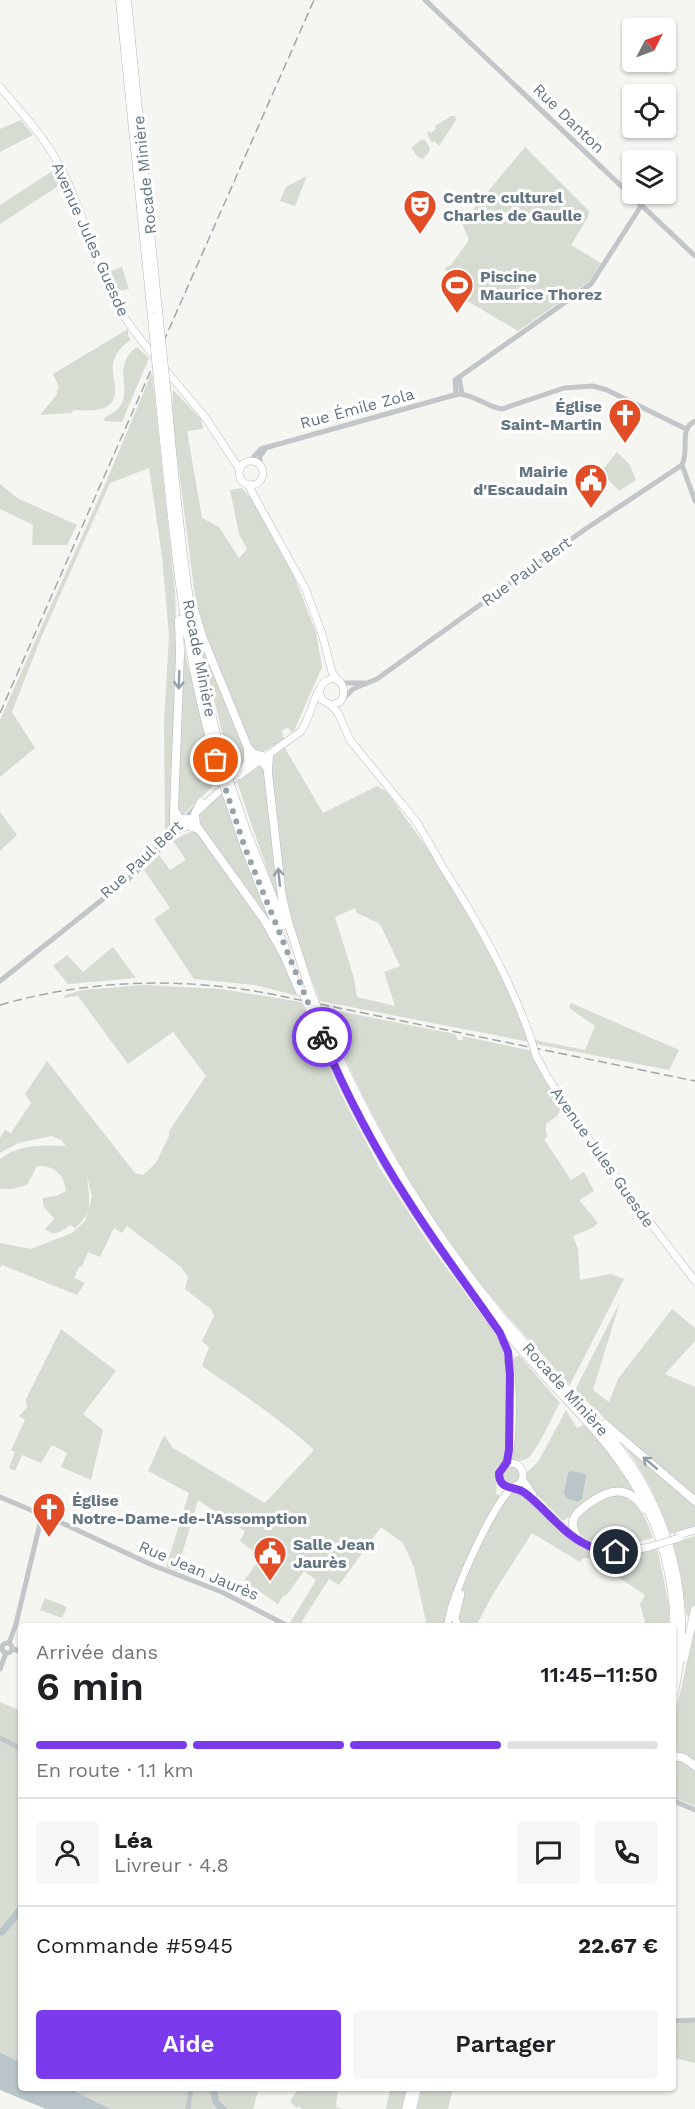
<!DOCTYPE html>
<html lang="fr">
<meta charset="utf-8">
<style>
body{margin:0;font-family:"Work Sans",sans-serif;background:#f6f6f6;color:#202124;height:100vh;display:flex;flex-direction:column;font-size:22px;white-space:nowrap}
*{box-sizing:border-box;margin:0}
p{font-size:20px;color:#757577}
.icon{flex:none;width:33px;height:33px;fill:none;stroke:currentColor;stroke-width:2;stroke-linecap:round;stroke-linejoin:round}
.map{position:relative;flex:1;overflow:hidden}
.sheet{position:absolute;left:18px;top:1623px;width:658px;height:468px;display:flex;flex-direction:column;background:#fff;border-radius:6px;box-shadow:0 2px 4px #0004}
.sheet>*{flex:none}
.needle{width:39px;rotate:48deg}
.tools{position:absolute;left:622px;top:18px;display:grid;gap:12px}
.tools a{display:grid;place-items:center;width:54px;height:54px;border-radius:6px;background:#fff;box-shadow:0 2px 4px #0004;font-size:30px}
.pin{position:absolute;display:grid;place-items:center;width:51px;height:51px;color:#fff;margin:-26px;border:3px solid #fff;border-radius:50%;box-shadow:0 2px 6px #0007}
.courier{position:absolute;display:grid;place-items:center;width:60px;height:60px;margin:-30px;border:4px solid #7c3aed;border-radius:50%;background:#fff;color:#222;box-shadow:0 2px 8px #0007}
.overview em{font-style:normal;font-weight:600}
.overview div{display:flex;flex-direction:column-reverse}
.overview{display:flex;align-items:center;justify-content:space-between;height:102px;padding:0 18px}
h1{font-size:39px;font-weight:600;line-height:45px}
.bar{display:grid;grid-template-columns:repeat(4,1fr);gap:9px 6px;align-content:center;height:72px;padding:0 18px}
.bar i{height:8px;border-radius:4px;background:#e0e0e0}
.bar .selected{background:#7c3aed}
.bar p{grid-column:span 4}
.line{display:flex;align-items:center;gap:15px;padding:0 18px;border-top:2px solid #e0e0e0}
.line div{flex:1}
.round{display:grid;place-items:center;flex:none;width:63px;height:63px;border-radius:6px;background:#f6f6f6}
.primary-button{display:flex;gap:12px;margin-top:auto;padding:12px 18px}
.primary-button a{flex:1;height:69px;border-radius:6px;background:#7c3aed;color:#fff;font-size:24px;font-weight:600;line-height:69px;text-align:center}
.primary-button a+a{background:#f6f6f6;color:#202124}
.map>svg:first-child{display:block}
.green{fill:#d6dcd2;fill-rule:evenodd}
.water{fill:#bac5c9}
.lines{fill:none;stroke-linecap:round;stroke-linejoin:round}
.river{stroke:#bac5c9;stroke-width:7}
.major-casing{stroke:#b5b9bd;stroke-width:8}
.highway-casing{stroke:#b5b8bb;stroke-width:9}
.minor{stroke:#c2c6c9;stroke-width:5}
.major{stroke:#fff;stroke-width:7}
.highway{stroke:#fff;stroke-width:8}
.rail{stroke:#a1a7ac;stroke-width:1.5;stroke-dasharray:9 4.5;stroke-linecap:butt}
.major-bridge-casing{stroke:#b5b9bd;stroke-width:8;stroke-linecap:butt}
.highway-bridge-casing{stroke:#b5b8bb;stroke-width:9;stroke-linecap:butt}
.major-bridge{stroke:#fff;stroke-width:7}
.highway-bridge{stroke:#fff;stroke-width:8}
.oneway{stroke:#929ea8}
.done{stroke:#97a2a9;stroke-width:6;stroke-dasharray:0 10.8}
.route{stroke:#7c3aed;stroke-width:8}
.labels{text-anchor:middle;stroke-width:6;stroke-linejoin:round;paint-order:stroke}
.street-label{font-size:16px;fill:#647582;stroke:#fff}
.poi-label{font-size:16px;font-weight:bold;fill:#647582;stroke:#fff;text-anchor:start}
</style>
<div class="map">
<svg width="695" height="2109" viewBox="0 0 695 2109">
<rect width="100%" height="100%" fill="#f5f5f1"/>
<path class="green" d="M451,116h4l1,4 -17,26 -5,-5 -2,2 -5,-10 2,-2 2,2 5,-4 -1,-3z
M21,120l12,15 -33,17v-23z
M421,140h4l5,8 -1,4 -6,7 -5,-2 -7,-9z
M525,147l64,64 -1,6 -17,28 30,18 -11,18 -72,50 -54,-32 -14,-4 3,-16 -9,-11 7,-3 18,-25 -7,-17z
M57,168l6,15 -63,41v-19z
M307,176l-12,30 -15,-5 6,-14z
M122,267l7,22 -11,2 -8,-20z
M128,329v7l3,4c-6,4 -13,10 -16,17 -4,9 -2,18 0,28 3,28 -21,26 -41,25l-3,3 -31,2 18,-22 -2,-1 3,-5 -6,-13z
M137,347l12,11 -27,64 -18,-1 1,-4c40,-17 0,-47 32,-70z
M152,372l23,219 2,59h7l34,131 -36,35 -11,-2 -1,15 -5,3 -1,-110 5,-86 -7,-80 -13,-88 -39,15 -69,155 -29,74 23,36 -35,29v-57l104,-233z
M173,390l28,29 2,10 -16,2 15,87 17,9 20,31 8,-9 -8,-15 -9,-44 12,-2 8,9 41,72 25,63 6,35 -28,64 -3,1 -3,-5 -6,4 2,8 -52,32 -30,-119 -30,-237z
M617,452l13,13 6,15 -17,11 -18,-19z
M0,484l17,14 60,27 -10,20h-35l1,-20 -33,-16z
M285,748l38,65 54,-27 10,6 50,70 57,99 36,81 -210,-41 -22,-57 -12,-42 -8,-1 -41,-119zM355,908l2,5 23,11 20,42 -16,6 11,34 -38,-9 -3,-19 -19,-61z
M221,792l48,125 -7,4 12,21 24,54 -43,-11 -61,-6 -40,-60 16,-11 -26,-38 15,-15 11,15 16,-10 -13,-19 12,-7 10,-3 4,-17z
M0,812l17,23 -17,16z
M113,947l23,31 -68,6 -15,-18 14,-11 16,17z
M144,985l77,4 80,13 41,94 37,71 52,80 65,87 10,20 8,4 5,-3 41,48c-7,12 -24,50 -32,55 -12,7 -16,-3 -32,9 -2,10 2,17 0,27l9,3 7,-6 4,-1c54,40 63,80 141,58l12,57v21h-23l-6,-22 5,-9 -56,-37h-6l-3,4 -48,-29 -39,61 -17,32h-49l-13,-59 -11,-24 -22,-16 -42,58 -10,-6 -30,47 -9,-3 26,-43 -12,-9 -18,25 -2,-1 -6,9 -34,-23 17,-24 -21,-16 5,-10 -47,-31 -21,71 -11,-4 23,-74 -41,-22 16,-36 9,13 92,55 49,-53c-34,-32 -74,-57 -112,-84l7,-19 -7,-6 12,-25 -2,-6 -27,-21 3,-12 -7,-10 -54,-41 -5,7 -8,-5 -14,29 -12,-5 -6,14 -3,1 -5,11 11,5 -8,12 -75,-30 -2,3v-25l31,6 41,-16 13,-12 7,-24 -5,-21c2,21 7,37 -12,52l-5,-3c-9,6 -15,13 -25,4l9,-10c-5,-9 -12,-9 -11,-21l13,-2 10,-5c-2,-17 -12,-26 -29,-25l-10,19 -15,4h-12v-30c22,-16 40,-13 66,-13l20,25 -25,-31 -9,-4 -34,7 -18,10v-15l5,-8 6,3 20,-30 -6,-9 22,-33 88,112 8,2 13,-12 13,-27v-5l37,-55 -33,-44 -45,32 -50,-68 -14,2 1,-3 17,-5z
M571,1003l108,47 -10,20 -133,-26 -1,-4 50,10 10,-24 -26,-18z
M323,1008l132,26 3,6h5l-1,-4 70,15 16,34 14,21 -5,10 -11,8v8l2,4 -4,3 27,41 13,-8 10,19 -15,9 19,23 -6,5 -19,8 5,13 2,31 31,-6 13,5 -54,106c-35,-39 -71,-76 -102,-118 -60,-80 -107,-168 -145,-259z
M620,1302l-27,88 16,12 9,-23 54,-70 23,19v13l-30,33 30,13v140l-25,7c-11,-31 -25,-60 -45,-87l3,-6 -53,-51z
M61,1329l55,42 -33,43 20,16 -12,50 -30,-13 6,-14 -15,-8 -11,18 -19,-8 -7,16 -6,-3 6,-16 -4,-2 14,-30 -6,-4 8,-8 -1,-9z
M566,1410l11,18 8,-4 32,39 20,33 -22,-8 -9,2 -43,31 -31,-31 -7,-13 1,-4 12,-11z
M503 1476a9 9 0 1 1 18 0a9 9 0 1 1-18 0Z
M610,1495c29,0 34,19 43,43 -22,6 -81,18 -76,-21l16,-13z
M695,1536v82l-9,-3 -5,-38 -8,-34z
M45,1598l22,9 -5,11 -22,-8z
M695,1624v182l-21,-8v-85l7,-23z
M0,1702l21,9v352l-21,-11z
M695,2022v41l-21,-5v-34z
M68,2088h191l-6,21h-142z
M299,2088h39l-2,19 7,2h-41l-3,-3 -3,2 -6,-7z
M390,2088h17l-6,21h-15z
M422,2088h31l-5,21h-31z"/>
<path class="water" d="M572,1471l12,3 2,2 -4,23 -4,3 -12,-4 -2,-5 4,-20z
M0,2052l21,11v25h47l43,21h-65l-46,-19z"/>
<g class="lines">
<path class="river" d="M0,1932h2l19,-23
M214,2088c0,10 1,16 9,21"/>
<defs>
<path id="major" d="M0,87c21,25 43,48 58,76 24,43 34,92 56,136 11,22 26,40 42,59
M163,367l42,50 35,53
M239 473a12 12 0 1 1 24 0a12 12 0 1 1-24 0Z
M248,485l58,105 16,44 10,38 6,9
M331,705l7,8 12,27 69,85
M199,810l28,-26 73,-52c10,-11 15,-44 26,-51 14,-9 23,10 14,21l-9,3 -9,-5 -3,-9
M416,822c12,17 20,35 31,52 33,51 64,107 84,165
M536,1056l12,22 58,87 89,116
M499 1475a12 12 0 1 1 24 0a12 12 0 1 1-24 0Z
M523,1480l10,15
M514,1487c12,5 21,15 30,23 37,35 52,50 105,37
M678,1535l17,-5
M448,1626c-1,-22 46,-125 64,-138
M458,1626l-3,-8 6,-24"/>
<path id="highway" d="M120,0l32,317
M127,0l31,311
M167,396c11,126 22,251 59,373
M160,401c13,126 22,251 60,372
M193,606l9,30 46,112v14l-8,13
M179,620l1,34 -6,156 6,9h10
M248,748l6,6 8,2
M269,755l-1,18 14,124 7,28 22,68
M254,760l9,2 4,6
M232,790l15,43 37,92
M227,795l18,53 40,100
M201,802l-6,12 1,11 69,96 19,34 16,37
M182,827l7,-1 9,3
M174,830v-19
M310,1010c37,90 83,175 141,253 29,41 62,78 96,115 26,29 55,57 77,90 37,52 54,117 50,180
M318,1010c45,108 104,210 178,300 38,46 80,88 119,133 56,71 79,160 59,249
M494,1326c7,9 12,18 14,30 5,20 6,91 -2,108
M605,1424l90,77
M576,1535c-2,-5 -4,-9 -3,-14 2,-8 9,-12 15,-17 21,-15 40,-20 56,5
M684,1658l11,-48
M674,1756l10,2 11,8
M406,2109l5,-21
M412,2109l5,-21"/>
</defs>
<use href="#major" class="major-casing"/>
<use href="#highway" class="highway-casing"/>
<path class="minor" d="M425,0l270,256
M459,377l3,17
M456,395l-1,-15 136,-96 50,-78
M250,461l11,-12 197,-55c16,0 29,13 44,15l62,-21 29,-2 14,4 79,39
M260,465v-9l6,-8
M682,465c8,-17 -4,-35 13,-44
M682,465l13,36
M341,683h24
M344,698l9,-9 24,-10 207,-149 98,-65
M153,853l45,-48
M0,981l132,-105 52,-50
M0,1497l62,26 90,42 70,27 66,34
M2 1648a5 5 0 1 1 10 0a5 5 0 1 1-10 0Z
M9,1643l7,-19 26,-109
M12,1649l9,2
M0,1669l6,-16
M0,1738l21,11
M674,1801l21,9
M674,2021l21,-1
M188,2109l3,-21"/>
<use href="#major" class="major"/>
<use href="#highway" class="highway"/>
<path class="rail" d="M0,713l314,-713
M0,1005c86,-25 178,-28 266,-12l429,88"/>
<defs>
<path id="major-bridge" d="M531,1039l5,17
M649,1547l30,-9"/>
<path id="highway-bridge" d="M158,311l9,85
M152,317l8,84
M226,769l6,21
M220,773l7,22
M303,992l7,18
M311,993l7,17"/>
</defs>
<use href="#major-bridge" class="major-bridge-casing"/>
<use href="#highway-bridge" class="highway-bridge-casing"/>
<use href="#major-bridge" class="major-bridge"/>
<use href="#highway-bridge" class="highway-bridge"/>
</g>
<defs><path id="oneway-shaft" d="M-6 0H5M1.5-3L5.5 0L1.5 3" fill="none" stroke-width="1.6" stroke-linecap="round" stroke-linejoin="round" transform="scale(1.5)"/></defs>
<g class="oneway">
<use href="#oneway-shaft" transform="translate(179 680) rotate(92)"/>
<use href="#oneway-shaft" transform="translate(279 877) rotate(-96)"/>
<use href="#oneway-shaft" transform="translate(650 1463) rotate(-140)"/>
</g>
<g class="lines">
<path class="done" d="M216,760l29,88 77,189"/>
<path class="route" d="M322,1037c24,57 53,112 86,163 29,46 61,88 92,133l8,19 2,23 -1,75 -2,12 -8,11c0,18 15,12 26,20 20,15 36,39 60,51 9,5 20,8 31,8"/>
</g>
<defs>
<symbol id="theatre-pin" viewBox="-11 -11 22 30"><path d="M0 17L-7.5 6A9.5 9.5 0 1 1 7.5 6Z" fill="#e04d26" stroke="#fff"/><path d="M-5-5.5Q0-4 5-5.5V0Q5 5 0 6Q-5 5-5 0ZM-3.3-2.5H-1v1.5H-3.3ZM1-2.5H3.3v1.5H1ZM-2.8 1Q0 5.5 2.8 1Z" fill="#fff"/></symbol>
<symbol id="stadium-pin" viewBox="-11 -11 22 30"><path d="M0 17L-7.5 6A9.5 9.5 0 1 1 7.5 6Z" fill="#e04d26" stroke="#fff"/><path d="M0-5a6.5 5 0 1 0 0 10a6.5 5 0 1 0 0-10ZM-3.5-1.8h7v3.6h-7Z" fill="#fff"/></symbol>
<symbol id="church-pin" viewBox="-11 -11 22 30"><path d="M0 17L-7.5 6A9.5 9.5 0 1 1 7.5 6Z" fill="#e04d26" stroke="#fff"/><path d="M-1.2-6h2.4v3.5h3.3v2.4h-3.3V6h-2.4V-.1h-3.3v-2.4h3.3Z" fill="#fff"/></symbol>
<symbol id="civic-pin" viewBox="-11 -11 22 30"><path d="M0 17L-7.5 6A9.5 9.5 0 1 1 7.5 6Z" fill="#e04d26" stroke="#fff"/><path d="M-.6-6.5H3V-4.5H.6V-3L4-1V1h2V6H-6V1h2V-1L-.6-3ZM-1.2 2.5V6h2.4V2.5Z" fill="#fff"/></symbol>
</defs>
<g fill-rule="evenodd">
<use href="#theatre-pin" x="401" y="187" width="38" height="52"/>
<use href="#stadium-pin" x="438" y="266" width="38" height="52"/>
<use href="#church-pin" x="606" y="396" width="38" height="52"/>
<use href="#civic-pin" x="572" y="461" width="38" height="52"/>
<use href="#church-pin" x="30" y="1490" width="38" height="52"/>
<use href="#civic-pin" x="251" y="1534" width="38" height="52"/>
</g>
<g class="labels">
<g class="street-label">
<text transform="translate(569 118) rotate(44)" y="6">Rue Danton</text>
<text transform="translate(144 175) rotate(-96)" y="6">Rocade Minière</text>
<text transform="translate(91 239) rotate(66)" y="6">Avenue Jules Guesde</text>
<text transform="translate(357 408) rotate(-15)" y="6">Rue Émile Zola</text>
<text transform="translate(526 571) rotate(-36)" y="6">Rue Paul Bert</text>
<text transform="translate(200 658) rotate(79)" y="6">Rocade Minière</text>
<text transform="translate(141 859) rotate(-43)" y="6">Rue Paul Bert</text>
<text transform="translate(603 1157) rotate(55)" y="6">Avenue Jules Guesde</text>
<text transform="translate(566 1389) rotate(48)" y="6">Rocade Minière</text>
<text transform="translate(199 1570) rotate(23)" y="6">Rue Jean Jaurès</text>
</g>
<g class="poi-label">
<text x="443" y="203">Centre culturel<tspan x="443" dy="18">Charles de Gaulle</tspan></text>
<text x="480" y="282">Piscine<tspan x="480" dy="18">Maurice Thorez</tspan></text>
<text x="602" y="412" text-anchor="end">Église<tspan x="602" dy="18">Saint-Martin</tspan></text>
<text x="568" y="477" text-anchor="end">Mairie<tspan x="568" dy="18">d'Escaudain</tspan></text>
<text x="72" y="1506">Église<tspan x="72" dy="18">Notre-Dame-de-l'Assomption</tspan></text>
<text x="293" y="1550">Salle Jean<tspan x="293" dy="18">Jaurès</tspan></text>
</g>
</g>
</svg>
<div class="tools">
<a><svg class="needle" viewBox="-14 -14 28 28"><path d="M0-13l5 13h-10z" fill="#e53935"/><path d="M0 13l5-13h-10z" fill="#757577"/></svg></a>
<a><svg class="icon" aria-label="locate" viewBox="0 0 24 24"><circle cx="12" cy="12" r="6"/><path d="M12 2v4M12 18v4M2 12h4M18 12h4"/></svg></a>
<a><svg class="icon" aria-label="layers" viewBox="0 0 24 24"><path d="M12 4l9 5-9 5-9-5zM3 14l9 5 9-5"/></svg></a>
</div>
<div class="pin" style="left:216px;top:760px;background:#ea580c"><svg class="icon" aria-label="bag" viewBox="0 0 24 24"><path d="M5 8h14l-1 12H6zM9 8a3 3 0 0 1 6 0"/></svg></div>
<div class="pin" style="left:616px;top:1552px;background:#1f2937"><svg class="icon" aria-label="home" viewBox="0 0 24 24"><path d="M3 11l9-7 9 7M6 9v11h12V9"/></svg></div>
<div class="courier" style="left:322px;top:1037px"><svg class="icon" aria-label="bike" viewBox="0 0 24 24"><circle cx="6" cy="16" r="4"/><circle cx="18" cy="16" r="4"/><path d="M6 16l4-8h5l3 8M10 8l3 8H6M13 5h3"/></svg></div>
<section class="sheet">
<div class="overview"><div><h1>6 min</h1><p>Arrivée dans</p></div><em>11:45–11:50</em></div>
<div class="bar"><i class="selected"></i><i class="selected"></i><i class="selected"></i><i></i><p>En route · 1.1 km</p></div>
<div class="line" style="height:108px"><a class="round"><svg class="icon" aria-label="person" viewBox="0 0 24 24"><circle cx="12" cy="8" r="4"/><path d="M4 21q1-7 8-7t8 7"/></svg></a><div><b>Léa</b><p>Livreur · 4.8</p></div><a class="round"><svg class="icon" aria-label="chat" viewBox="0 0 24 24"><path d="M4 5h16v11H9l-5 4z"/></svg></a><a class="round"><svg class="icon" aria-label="phone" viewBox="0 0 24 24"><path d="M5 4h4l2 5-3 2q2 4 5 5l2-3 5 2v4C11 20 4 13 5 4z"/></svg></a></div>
<div class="line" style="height:78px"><div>Commande #5945</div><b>22.67 €</b></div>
<div class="primary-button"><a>Aide</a><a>Partager</a></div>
</section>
</div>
